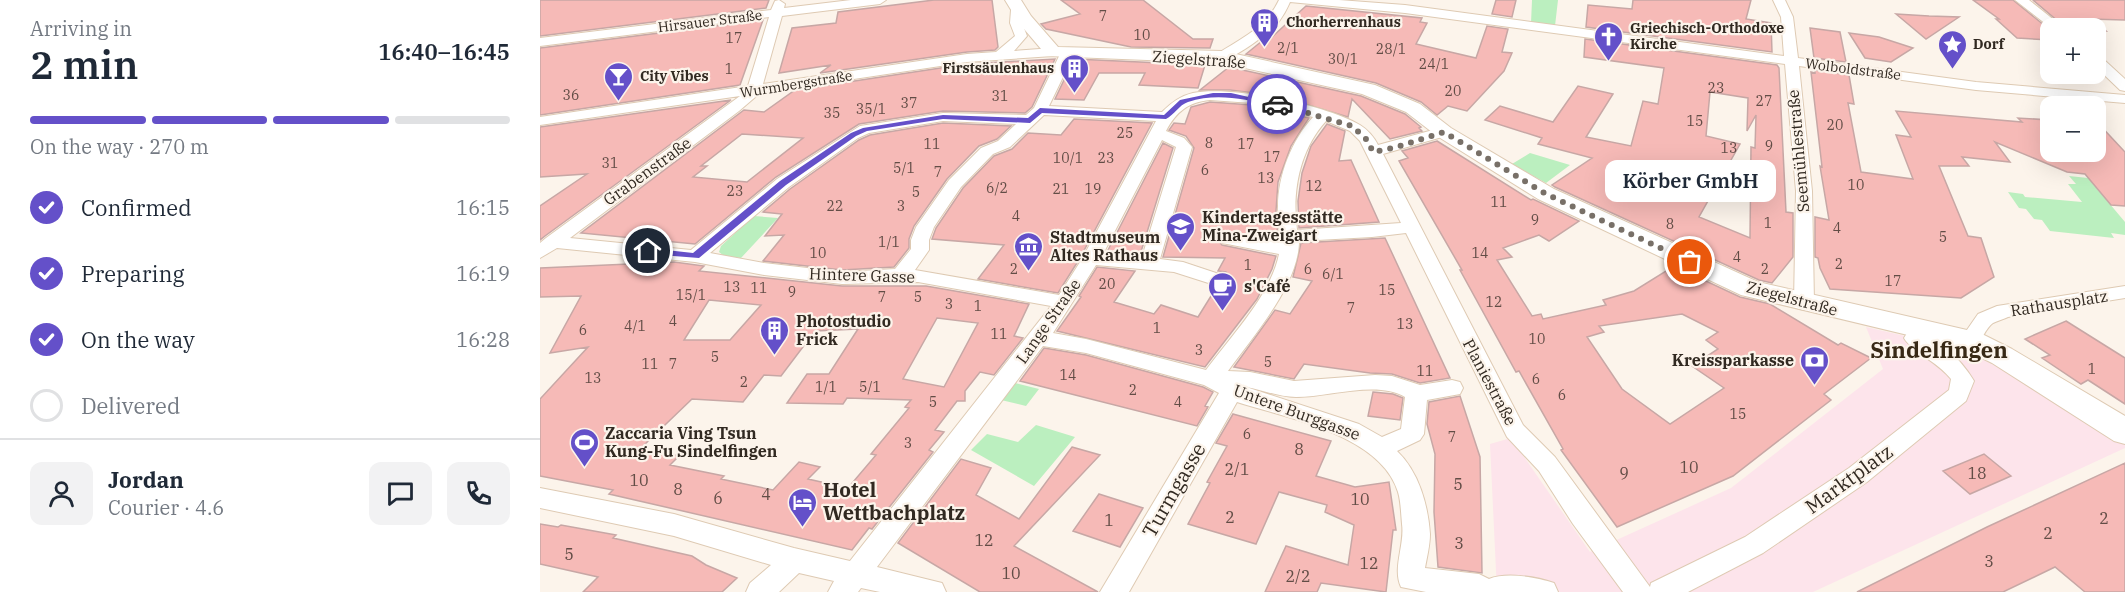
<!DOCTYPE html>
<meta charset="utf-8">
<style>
body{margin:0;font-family:"IBM Plex Serif",serif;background:#f2f2f3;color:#1f2937;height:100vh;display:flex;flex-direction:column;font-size:22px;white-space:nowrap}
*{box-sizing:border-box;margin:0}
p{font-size:20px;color:#747a83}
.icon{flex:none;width:33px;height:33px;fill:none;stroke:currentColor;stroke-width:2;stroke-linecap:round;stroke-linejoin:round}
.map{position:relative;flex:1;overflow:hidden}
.side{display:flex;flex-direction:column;background:#fff;width:540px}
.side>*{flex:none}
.controls{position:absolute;left:1500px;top:18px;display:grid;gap:12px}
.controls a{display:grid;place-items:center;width:66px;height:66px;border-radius:12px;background:#fff;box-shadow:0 6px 24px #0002;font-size:30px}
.pin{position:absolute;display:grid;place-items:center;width:51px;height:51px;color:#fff;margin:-26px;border:3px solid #fff;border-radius:50%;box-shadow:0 2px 6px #0007}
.courier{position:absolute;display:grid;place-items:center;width:60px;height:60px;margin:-30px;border:4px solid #6450c9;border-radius:50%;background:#fff;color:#222;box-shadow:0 2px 8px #0007}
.bubble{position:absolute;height:42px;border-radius:12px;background:#fff;box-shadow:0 6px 24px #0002;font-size:20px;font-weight:600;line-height:42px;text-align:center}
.headline em{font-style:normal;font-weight:600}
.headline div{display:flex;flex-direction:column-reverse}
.headline{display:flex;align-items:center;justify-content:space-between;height:102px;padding:0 30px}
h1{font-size:39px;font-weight:600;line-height:45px}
.bar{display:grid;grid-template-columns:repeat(4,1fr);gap:9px 6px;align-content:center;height:72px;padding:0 30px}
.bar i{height:8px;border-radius:4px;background:#e0e1e3}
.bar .active{background:#6450c9}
.bar p{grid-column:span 4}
.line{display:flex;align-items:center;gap:15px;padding:0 30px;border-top:2px solid #e0e1e3}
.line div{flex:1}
.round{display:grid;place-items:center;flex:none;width:63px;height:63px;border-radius:12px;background:#f2f2f3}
ol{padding:0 30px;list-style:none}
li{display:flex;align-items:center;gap:18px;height:66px}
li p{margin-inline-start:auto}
li .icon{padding:6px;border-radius:50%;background:#6450c9;color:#fff;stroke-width:4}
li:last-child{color:#747a83}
li i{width:33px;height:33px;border:3px solid #e0e1e3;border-radius:50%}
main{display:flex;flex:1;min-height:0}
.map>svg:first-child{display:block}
.commercial{fill:#fde4eb}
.green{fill:#bbefbf}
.building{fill:#f6bab7;stroke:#c7a7a5;stroke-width:1.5;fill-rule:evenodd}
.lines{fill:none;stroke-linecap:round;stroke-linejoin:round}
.street-casing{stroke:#decab3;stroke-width:2}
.secondary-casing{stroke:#decab3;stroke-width:2}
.street{fill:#fff;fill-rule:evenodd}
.secondary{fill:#fff;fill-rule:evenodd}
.route{fill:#6450c9}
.done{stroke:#787068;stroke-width:6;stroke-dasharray:0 10.8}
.labels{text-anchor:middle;stroke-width:4.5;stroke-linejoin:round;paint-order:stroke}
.number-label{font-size:14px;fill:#624d46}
.far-street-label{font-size:14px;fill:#312921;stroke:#fcf4eb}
.far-poi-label{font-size:14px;font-weight:bold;fill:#312921;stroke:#fcf4eb;text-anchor:start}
.street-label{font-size:16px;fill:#312921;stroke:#fcf4eb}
.poi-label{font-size:16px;font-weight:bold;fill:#312921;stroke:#fcf4eb;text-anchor:start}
.near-number-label{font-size:16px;fill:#624d46}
.near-street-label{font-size:20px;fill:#312921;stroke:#fcf4eb}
.near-poi-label{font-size:20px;font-weight:bold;fill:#312921;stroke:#fcf4eb;text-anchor:start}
.district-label{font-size:22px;font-weight:bold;fill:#382916;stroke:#fcf4eb}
</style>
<main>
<section class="side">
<div class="headline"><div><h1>2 min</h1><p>Arriving in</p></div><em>16:40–16:45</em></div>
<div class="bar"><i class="active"></i><i class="active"></i><i class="active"></i><i></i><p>On the way · 270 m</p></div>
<ol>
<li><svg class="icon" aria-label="check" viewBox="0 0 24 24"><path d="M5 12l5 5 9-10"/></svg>Confirmed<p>16:15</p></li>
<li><svg class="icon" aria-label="check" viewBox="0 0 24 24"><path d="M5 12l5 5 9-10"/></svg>Preparing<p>16:19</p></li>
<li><svg class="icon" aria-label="check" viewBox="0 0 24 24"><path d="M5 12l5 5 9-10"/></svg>On the way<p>16:28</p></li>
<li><i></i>Delivered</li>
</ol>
<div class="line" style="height:108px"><a class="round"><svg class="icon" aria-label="person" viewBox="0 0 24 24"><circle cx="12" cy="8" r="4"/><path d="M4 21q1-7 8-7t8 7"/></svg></a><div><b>Jordan</b><p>Courier · 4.6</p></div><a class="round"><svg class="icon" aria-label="chat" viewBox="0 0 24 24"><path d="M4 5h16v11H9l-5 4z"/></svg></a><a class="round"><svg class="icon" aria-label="phone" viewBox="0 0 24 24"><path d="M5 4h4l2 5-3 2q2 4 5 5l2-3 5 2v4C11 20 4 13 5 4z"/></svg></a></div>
</section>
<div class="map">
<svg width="1585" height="592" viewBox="0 0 1585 592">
<rect width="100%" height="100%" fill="#fcf4eb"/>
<path class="commercial" d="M1326,327l91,21 19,8 26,13 123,74v5l-312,144h-316l-7,-148 21,-6 79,114 141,-64 152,-119z"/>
<path class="green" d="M992,0h26l-3,26 -24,-3z
M990,153l40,12 -24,18 -34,-19z
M1529,176l19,2 37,44v13l-14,-2 3,5 -64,-7 -8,-11 -8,-1 -8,-10 -7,-1 -11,-16 15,2 2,3 57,5 -14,-18h8z
M214,216l24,2 -37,40 -17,-2 -5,-4 2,-6z
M475,383l24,6 -13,17 -25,-6z
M496,425l39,12 -41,49 -63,-36 16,-16 31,8z"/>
<path class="building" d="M0,0h229l-3,8 -226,28z
M394,0h58l6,47 -3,3 -28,2 -147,21 11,-8 -52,8 13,-45 44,-5 2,-11z
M521,0h82l50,39h20l-3,9 -79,-1 -85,-18 -5,-5 39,-10z
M956,0h20l-4,17 -20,-3z
M1093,0h118l-5,19 25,4 1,29 -186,-25 2,-22 44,4z
M1433,0h40l37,30v10l-33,-2 -21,-19h3z
M1493,0h92v20l-35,-1 16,12h-10v-3h-30z
M766,6l116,12 -2,4 7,1 -11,21 60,14 11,-32 21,3 -6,23 10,1 -8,18 -37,40 -19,-5 -11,9 -16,-13 -45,-19 -130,-29 16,-13 1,4z
M1356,14l33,2 30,1 -33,22z
M223,20l-23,65 -200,30v-67z
M1270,28l30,4 6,30 -32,-4z
M1309,33l30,4 34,11 -22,14 -26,-4z
M1045,39l192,26 2,3 7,144 7,1v44l-21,26 -13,-3 -204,-93 -3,-2 40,-27 -54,-14 4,-6 -57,-18 15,-14 53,16 25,-36 35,8 -27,43 45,9 12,-45 15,3 6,-36 -80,-11zM1170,92l38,6 -1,33 9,-16 -1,33 -4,-1 -1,91 -51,-21 41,-73 -34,-8z
M515,59l-23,48 -7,6 -82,-2 -84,13 -83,53 -81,67 -114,-11 163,-123 20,2 31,-22 172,-26zM202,134l61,4 -56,44 -54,-5 14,-11h-6z
M534,59l131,6 -7,23 -59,-3 6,-12h-46l-15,27 -29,-1z
M689,67l132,29 44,18 16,13 -2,1 3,3 -32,8 -38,-40 -4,18 -70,-21 -48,-6h-30z
M1275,70l34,5 5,29 -6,-1 13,69 52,7 -17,-44 15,2 -15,-26 126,11 -4,-4 32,2v32h46v-31l29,31v54l-14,-1 -26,-31 -18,-2 -72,-30 15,20 -48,-5 7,9h-30l29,70 13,2 13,39 -33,21 -131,-9 -10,-21 -2,-10 -3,-1v-40l14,3 -9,-54 2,1 -11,-95 4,1z
M191,100l-186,136 -5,4v-34l47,-32 -47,3v-50z
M670,102l42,3 57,13 -18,28 -13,36 -2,29 2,29 -50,-8 -8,2 -3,5 5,6 54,11 -4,13 -15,30 -52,68 -148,-36 24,-34 -2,-1 18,-29 38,4 -21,31 40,12 7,-9 37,12 18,-29 13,-1 4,-5 -7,-10 -8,-1 7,-13 -62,-1 31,-109 -8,-12 -17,-6 5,-7 11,1 6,-17z
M534,119l78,4 -72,135 -22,35 -80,-14 26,-34 -72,-6 4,-11 27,-40 31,-32 18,-7 16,-16 33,2z
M403,123l68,3 -14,13 -18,7 -32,33 -33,47 -5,13v9l-15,19 -52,3 -79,-9 21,-26 -19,1 17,-22 -19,-2 27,-23 69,-49 11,-5z
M787,124l18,7 -6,30 12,-1 28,62 -80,6 -1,-27 4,-28 9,-27z
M897,141l94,59 2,-1 46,22 -30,20 -10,-6 -36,13 9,9 -15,3 35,56 9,-2 2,5 63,-14 -3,-5 31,-9 40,-25 66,31 30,7 68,41 3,-2 30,15 -47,36 7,6 -98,76 -116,51 -56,-77 2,-1 -44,-78 -3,1 -56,-102h2l-63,-109 9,-3 -6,-7zM1142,314l36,18 -12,8 12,9 -26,17 32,22 -54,36 -48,-35 -35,-52 17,-5 -5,-6z
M623,143l10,5 -33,107 -33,-3z
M845,238l65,140 -30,5 -28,-9 -22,-1 -66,-9 -10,15 -60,-12 41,-57 15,4 22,-33 -19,-4 8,-34z
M134,262l30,4 -5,5 143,15h84l103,18 -15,32 9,2 -29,37 -14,-3 -15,19v10h-8l-22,29 9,2 -15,18 4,2 -61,77 -3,-1 -17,22 -243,-56 4,-4 -73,-14v-77l48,-52 -38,6 31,-57 -41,1v-29zM169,300l52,5 -31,35h-46zM397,318l41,5 -34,64 -41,-8zM318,329l-29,45h-22l-20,29 56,1 4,-6 64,2 -6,7 4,1 -38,46 5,1 -28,33 -40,-9 12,-12 -21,-5 -26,28 -52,-11 3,-3 -54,-11 9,-9 -38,-8 51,-49 51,3 21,-27 17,1 34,-45z
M1526,321l59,37v46l-37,-24 -7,4 -39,-26 8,-3 -25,-16z
M504,348l42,7 117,32 10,5 -8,14 3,1 -11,19 -177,-45z
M833,392l20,2 10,4 -3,22 -32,-4z
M920,396l20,61 2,116 -44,-6 -4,-55 1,-58 -8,-30 2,-22z
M693,414l98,27 -15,35 39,11 34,-5 7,48h-3l-7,62 -65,-9 -4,9h-52l21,-46 62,19 6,-40 -29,-13 2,-7 -48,-13 -23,52 -68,-20 22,-41 -3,-1 20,-36 -11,-3z
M532,447l28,8 -86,91 84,46h-118l-82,-49 63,-84 30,9 -15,27 43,24z
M1444,454l27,22 -41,18 -27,-23z
M1585,463v129h-40l-30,-25 -52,25h-146l130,-65z
M559,494l44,14 -23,39 -47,-16z
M0,524l18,3 3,-2 55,10 -3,3 79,18 14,9 31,13 -15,14h-139l15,-15 -58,-13z"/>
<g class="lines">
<defs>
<path id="street" d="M239,0l6,4 -1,4 67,-8h35l-6,4 -98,12 -19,68 204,-30 29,-2 19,-16 -5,-13 1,-13 6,-4 6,4 -1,13 5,13 -13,15 39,-3 7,4 -7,4 -86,6 -207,31 -21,18 -169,127 121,12 86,-71 83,-53 83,-13 83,2 8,-7 27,-56 7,-4 7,4 -26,54 113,6c9,-9 18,-16 31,-19 38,-8 133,12 167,32 8,5 14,12 18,20l66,-18 5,2 3,3 -3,3 -66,19 140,271 32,32 95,130 1,-4 94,-46 104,-69 100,-78 2,-11c-13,-17 -40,-28 -47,-41l3,-5c23,-7 56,29 67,48l-8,20 -99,81 -104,71 -75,39h-65l-50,-68 -34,-53 -32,-34 -101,-204 -34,4 -73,4c0,43 -45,94 -71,130l22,1 44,9 81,-6 17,1 28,9 32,-5 8,2 3,6 -3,6 -33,6 -3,34 -4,6 -23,11c22,21 31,54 33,83 0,11 -3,23 -5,34l54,6 10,5c17,-7 48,-2 65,4l4,9h-132l-25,-5c-9,-19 4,-42 1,-63 -1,-10 -1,-22 -4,-32 -17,-57 -111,-74 -161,-90l-108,190h-29l119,-199 -15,-8 -118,-32 -43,-7 -166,221 65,16 4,9h-66l-19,-4 -3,4h-30l6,-11 -35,-8 -20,19h-33l4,-9 21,-18 -97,-29 -134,-28v-20l134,26 120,34 56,13 201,-255 -133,-24 -76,2 -78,-9 -69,-13 -138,-14 -17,10v-15l6,-5 194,-142 -200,29v-8l208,-31 21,-69 -229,29v-8l231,-28 4,-9zM670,100l42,3 61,14c-21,23 -35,58 -35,89 -1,13 2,25 3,37l-53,-9 -6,1 -3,4 3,4 57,11c-8,41 -49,83 -73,116l-120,-31 -33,-6 43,-68 78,7 47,15 7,-2 3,-4 -3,-4 -45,-15 -23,-3 32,-112 -8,-9 -18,-7c10,-19 22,-29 44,-31zM504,115l112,6 -74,138 -23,36 -144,-25 14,-20v-10l5,-13 27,-40 32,-33 17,-7zM403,121l73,3 -18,17 -17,7 -32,32 -33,47 -5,13v9l-16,20 -53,3 -78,-9 -54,-10 79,-66 69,-49 11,-5zM786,121l24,10 10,10 41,82 -104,7c-5,-38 2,-79 29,-109zM622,140l14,7 -34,110 -39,-3zM706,387c17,3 33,10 50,10 32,0 82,-17 109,0l-4,32 -19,8 -23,-13z
M739,0h60l66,5 379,51 -3,-39 -8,-17h12l8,17 5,41 178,24 149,13v8l-149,-13 -177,-24 13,125 2,112 -3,5 -7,2 -7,-2 -3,-5 2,-112 -11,-127 -380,-51 -115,-11c-3,7 -7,14 -12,21 -9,10 -48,40 -61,37l-2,-3 2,-3c25,-16 49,-26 62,-54z
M1475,0h14l35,28h-13z
M1556,56l5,1 24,22v12l-5,-1 -24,-23z
M1585,286v12l-117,19c-4,2 -11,4 -15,6 -12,9 -11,28 -30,22l-3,-5 18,-26 19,-8z"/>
<path id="secondary" d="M465,0h16l10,16 27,31 164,4 153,34 45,19 31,24 103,61 204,93 222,51 32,16 113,67v28l-11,-3 -122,-78 -30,-15 -221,-53 -203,-96 -101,-63 -31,-24 -44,-18 -140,-31 -175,-7 -28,-33z"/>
</defs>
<use href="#street" class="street-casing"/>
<use href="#secondary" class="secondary-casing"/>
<use href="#street" class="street"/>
<use href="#secondary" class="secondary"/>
</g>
<path class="route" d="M673,93h18l49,11 -3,2c-30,-6 -59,-14 -89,-4 -9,3 -14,13 -22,17l-124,-6 -12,10 -87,-4 -76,12 -11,5 -70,49 -87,73 -51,-4 -5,-3 5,-3 45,5 87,-72 71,-48 12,-5 80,-13 85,3 12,-10 124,7 16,-15z"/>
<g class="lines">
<path class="done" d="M737,104l75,22 15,14 6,12 24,-5 47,-15 102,62 144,68"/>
</g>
<defs>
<symbol id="building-pin" viewBox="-11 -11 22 30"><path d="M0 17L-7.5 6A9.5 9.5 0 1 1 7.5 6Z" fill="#6450c9" stroke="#fcf4eb"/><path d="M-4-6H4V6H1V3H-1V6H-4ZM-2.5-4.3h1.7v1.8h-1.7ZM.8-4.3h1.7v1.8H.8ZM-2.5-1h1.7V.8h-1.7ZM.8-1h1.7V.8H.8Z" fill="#fff"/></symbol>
<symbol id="church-pin" viewBox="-11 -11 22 30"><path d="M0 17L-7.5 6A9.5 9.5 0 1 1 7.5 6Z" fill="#6450c9" stroke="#fcf4eb"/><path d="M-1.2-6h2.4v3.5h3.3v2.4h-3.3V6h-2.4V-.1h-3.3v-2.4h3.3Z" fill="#fff"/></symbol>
<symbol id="sight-pin" viewBox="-11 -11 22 30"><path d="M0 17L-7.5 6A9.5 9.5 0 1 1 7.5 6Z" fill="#6450c9" stroke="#fcf4eb"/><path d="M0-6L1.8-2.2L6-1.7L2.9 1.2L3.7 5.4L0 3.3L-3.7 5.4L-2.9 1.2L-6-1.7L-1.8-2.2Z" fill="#fff"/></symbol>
<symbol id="bar-pin" viewBox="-11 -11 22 30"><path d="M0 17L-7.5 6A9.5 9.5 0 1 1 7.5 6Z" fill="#6450c9" stroke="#fcf4eb"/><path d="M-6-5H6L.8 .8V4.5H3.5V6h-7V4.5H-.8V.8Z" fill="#fff"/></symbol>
<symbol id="school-pin" viewBox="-11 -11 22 30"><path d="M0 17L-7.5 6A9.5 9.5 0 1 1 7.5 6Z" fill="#6450c9" stroke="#fcf4eb"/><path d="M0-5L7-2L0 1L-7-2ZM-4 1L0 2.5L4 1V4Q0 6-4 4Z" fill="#fff"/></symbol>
<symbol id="museum-pin" viewBox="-11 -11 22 30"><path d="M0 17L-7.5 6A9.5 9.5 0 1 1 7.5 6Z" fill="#6450c9" stroke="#fcf4eb"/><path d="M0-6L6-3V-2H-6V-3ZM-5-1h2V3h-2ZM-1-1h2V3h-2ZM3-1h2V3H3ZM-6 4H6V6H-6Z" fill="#fff"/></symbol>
<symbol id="cafe-pin" viewBox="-11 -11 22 30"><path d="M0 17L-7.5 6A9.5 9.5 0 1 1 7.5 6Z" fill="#6450c9" stroke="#fcf4eb"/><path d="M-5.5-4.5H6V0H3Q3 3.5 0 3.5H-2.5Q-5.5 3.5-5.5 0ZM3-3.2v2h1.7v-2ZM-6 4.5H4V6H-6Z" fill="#fff"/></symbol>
<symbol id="bank-pin" viewBox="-11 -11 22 30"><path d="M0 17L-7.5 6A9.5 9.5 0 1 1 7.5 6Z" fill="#6450c9" stroke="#fcf4eb"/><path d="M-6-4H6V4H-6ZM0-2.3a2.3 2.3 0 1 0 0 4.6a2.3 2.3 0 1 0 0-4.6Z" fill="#fff"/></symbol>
<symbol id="stadium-pin" viewBox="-11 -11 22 30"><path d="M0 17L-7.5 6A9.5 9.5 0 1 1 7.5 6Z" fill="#6450c9" stroke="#fcf4eb"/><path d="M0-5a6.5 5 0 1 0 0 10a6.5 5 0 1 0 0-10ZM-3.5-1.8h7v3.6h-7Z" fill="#fff"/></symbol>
<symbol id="hotel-pin" viewBox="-11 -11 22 30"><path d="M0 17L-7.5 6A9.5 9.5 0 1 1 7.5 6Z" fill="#6450c9" stroke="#fcf4eb"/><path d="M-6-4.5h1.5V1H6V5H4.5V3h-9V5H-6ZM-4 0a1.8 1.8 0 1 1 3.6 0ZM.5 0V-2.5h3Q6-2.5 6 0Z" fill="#fff"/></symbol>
</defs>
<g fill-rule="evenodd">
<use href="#building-pin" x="708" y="6" width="33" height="45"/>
<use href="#church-pin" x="1052" y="20" width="33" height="45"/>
<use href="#sight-pin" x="1396" y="28" width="33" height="45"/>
<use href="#building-pin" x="518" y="52" width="33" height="45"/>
<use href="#bar-pin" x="62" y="60" width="33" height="45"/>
<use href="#school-pin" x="624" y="210" width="33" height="45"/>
<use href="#museum-pin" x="472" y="230" width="33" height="45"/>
<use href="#cafe-pin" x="666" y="270" width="33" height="45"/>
<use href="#building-pin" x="218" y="314" width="33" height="45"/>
<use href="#bank-pin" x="1258" y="344" width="33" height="45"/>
<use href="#stadium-pin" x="28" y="426" width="33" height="45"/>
<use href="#hotel-pin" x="246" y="486" width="33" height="45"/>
</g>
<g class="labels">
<g class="number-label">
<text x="563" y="21">7</text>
<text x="602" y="40">10</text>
<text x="194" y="43">17</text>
<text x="748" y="53">2/1</text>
<text x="851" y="54">28/1</text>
<text x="803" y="64">30/1</text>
<text x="894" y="69">24/1</text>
<text x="189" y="74">1</text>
<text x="1176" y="93">23</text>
<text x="913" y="96">20</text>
<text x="31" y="100">36</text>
<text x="460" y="101">31</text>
<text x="1224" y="106">27</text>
<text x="369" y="108">37</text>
<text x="331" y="114">35/1</text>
<text x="292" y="118">35</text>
<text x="1155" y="126">15</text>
<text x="1295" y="130">20</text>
<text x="585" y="138">25</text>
<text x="669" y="148">8</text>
<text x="392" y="149">11</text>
<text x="706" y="149">17</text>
<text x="1229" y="151">9</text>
<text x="1189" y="153">13</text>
<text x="732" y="162">17</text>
<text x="528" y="163">10/1</text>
<text x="566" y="163">23</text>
<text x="70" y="168">31</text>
<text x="364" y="173">5/1</text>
<text x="665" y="175">6</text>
<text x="398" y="177">7</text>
<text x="726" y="183">13</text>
<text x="1316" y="190">10</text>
<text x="774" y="191">12</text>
<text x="457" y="193">6/2</text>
<text x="521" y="194">21</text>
<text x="553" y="194">19</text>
<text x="195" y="196">23</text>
<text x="376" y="197">5</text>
<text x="959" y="207">11</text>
<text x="295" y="211">22</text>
<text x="361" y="211">3</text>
<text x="476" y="221">4</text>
<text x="995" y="225">9</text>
<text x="1228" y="228">1</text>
<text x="1130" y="229">8</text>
<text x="1297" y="233">4</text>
<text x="1403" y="242">5</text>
<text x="349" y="247">1/1</text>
<text x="278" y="258">10</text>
<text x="940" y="258">14</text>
<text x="1197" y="262">4</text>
<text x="1299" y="269">2</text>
<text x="708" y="270">1</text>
<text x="474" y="274">2</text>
<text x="768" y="274">6</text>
<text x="1225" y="274">2</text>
<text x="793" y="279">6/1</text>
<text x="1353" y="286">17</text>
<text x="567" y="289">20</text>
<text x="192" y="292">13</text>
<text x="219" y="293">11</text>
<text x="847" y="295">15</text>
<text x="252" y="297">9</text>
<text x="151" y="300">15/1</text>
<text x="342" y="302">7</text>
<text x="378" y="302">5</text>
<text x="954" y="307">12</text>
<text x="409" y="309">3</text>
<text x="438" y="311">1</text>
<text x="811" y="313">7</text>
<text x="133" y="326">4</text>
<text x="865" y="329">13</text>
<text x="95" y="331">4/1</text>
<text x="617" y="333">1</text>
<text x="43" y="335">6</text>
<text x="459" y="339">11</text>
<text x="997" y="344">10</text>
<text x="659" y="355">3</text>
<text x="175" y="362">5</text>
<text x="728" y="367">5</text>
<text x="110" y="369">11</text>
<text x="133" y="369">7</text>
<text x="1552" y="374">1</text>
<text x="885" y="376">11</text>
<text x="528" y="380">14</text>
<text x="53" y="383">13</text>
<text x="996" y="384">6</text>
<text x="204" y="387">2</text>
<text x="286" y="392">1/1</text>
<text x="330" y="392">5/1</text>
<text x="593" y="395">2</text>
<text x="1022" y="400">6</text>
<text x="393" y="407">5</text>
<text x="638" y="407">4</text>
<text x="1198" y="419">15</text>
<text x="707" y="439">6</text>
<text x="912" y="442">7</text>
<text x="368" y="448">3</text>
</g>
<g class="far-street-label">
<text transform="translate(170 21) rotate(-7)" y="5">Hirsauer Straße</text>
<text transform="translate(1313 69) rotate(7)" y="5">Wolboldstraße</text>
<text transform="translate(256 84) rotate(-9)" y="5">Wurmbergstraße</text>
</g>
<g class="far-poi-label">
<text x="746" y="27">Chorherrenhaus</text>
<text x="1090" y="33">Griechisch-Orthodoxe<tspan x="1090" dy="16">Kirche</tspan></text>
<text x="1433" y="49">Dorf</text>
<text x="514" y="73" text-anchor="end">Firstsäulenhaus</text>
<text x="100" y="81">City Vibes</text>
</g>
<g class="street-label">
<text transform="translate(659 59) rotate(4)" y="6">Ziegelstraße</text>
<text transform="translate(1258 151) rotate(-95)" y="6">Seemühlestraße</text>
<text transform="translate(107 171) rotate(-36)" y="6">Grabenstraße</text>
<text transform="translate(322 275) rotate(2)" y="6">Hintere Gasse</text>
<text transform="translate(1252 298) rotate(15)" y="6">Ziegelstraße</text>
<text transform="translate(1519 303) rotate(-9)" y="6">Rathausplatz</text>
<text transform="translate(508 321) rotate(-55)" y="6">Lange Straße</text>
<text transform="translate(950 382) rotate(62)" y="6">Planiestraße</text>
<text transform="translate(757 412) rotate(20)" y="6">Untere Burggasse</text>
</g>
<g class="poi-label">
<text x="662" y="223">Kindertagesstätte<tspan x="662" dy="18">Mina-Zweigart</tspan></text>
<text x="510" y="243">Stadtmuseum<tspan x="510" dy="18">Altes Rathaus</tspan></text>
<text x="704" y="292">s'Café</text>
<text x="256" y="327">Photostudio<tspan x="256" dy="18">Frick</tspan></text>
<text x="1254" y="366" text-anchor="end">Kreissparkasse</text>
<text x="65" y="439">Zaccaria Ving Tsun<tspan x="65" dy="18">Kung-Fu Sindelfingen</tspan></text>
</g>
<g class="near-number-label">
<text x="759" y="455">8</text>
<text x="1149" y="473">10</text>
<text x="697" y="475">2/1</text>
<text x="1084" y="479">9</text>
<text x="1437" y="479">18</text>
<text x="99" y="486">10</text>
<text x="918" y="490">5</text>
<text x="138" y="495">8</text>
<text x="226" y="500">4</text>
<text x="178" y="504">6</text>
<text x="820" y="505">10</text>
<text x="690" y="523">2</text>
<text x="1564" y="524">2</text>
<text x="569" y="526">1</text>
<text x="1508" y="539">2</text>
<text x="444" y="546">12</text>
<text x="919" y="549">3</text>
<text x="29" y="560">5</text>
<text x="1449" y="567">3</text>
<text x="829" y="569">12</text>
<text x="471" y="579">10</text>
<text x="758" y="582">2/2</text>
</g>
<g class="near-street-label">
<text transform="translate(1309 479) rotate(-36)" y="7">Marktplatz</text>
<text transform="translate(634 490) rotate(-60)" y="7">Turmgasse</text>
</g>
<g class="near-poi-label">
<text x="283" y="497">Hotel<tspan x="283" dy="23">Wettbachplatz</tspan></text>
</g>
<g class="district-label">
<text x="1399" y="358">Sindelfingen</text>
</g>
</g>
</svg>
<div class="controls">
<a>+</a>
<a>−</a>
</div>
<div class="pin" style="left:1150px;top:262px;background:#ea580c"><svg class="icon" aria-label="bag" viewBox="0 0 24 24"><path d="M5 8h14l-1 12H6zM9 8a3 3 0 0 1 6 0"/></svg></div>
<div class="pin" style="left:108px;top:251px;background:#1f2937"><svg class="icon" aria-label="home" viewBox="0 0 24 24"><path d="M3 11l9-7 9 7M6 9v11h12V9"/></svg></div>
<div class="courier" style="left:737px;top:104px"><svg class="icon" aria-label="car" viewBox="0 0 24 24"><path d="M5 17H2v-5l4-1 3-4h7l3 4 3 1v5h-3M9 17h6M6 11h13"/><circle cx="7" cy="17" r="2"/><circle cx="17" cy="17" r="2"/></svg></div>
<div class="bubble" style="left:1065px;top:160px;width:171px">Körber GmbH</div>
</div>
</main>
